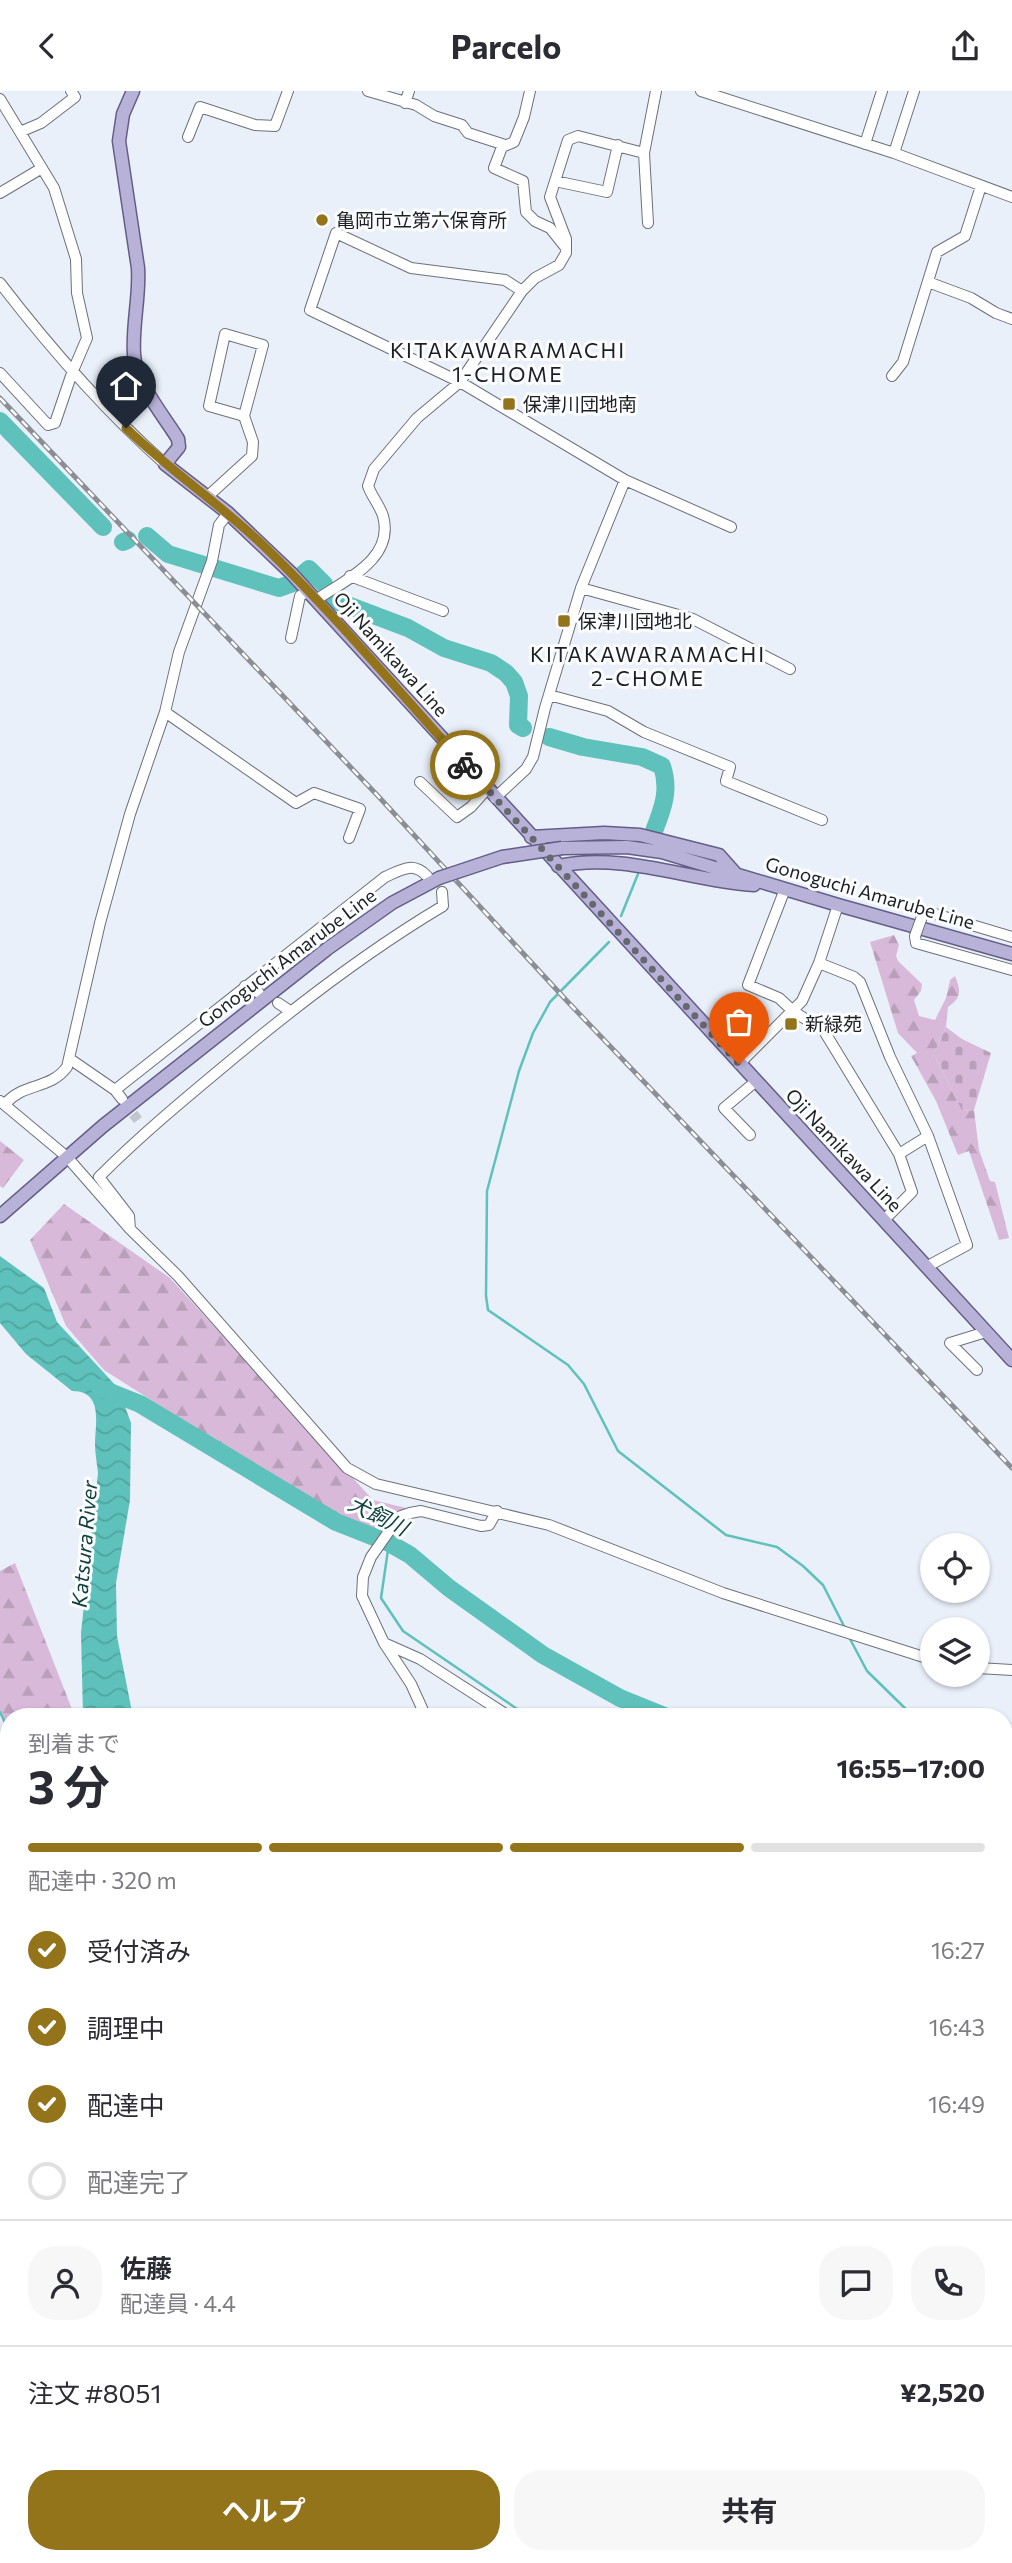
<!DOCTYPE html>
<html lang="ja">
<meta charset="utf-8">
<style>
body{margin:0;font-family:Commissioner,"Noto Sans JP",sans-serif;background:#f7f7f7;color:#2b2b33;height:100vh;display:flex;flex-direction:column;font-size:26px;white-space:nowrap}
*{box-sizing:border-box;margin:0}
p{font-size:23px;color:#7c7c81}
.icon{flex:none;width:38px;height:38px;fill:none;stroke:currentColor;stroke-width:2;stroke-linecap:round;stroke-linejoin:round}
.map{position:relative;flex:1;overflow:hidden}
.side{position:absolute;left:0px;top:1617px;width:1013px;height:856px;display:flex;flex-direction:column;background:#fff;border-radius:28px 28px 0 0;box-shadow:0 2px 5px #0004}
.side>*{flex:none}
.buttons{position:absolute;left:920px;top:1442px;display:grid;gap:14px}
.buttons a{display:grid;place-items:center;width:70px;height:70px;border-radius:50%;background:#fff;box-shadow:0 2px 5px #0004;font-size:35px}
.pin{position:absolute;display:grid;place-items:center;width:60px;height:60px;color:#fff;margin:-72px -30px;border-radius:50% 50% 50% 0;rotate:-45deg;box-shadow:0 0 7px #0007}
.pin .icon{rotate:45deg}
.courier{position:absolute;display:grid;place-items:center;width:70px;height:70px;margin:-35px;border:5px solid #93741b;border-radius:50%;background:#fff;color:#222;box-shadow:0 2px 9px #0007}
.headline em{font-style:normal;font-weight:700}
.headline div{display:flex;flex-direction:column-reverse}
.headline{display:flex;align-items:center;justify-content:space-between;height:119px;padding:0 28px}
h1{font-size:46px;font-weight:700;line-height:52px}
.bar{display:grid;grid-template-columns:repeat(4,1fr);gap:10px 7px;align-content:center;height:84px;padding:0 28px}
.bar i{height:9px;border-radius:5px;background:#e1e1e2}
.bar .on{background:#93741b}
.bar p{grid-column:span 4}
.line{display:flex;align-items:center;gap:18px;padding:0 28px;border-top:2px solid #e1e1e2}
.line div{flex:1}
.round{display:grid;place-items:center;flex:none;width:74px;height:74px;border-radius:28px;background:#f7f7f7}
ol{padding:0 28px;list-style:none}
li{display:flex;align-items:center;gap:21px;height:77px}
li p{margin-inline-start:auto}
li .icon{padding:7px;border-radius:50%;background:#93741b;color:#fff;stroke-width:4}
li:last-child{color:#7c7c81}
li i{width:38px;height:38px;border:4px solid #e1e1e2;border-radius:50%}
.cta{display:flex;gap:14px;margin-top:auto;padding:14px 28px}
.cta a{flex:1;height:80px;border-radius:28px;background:#93741b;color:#fff;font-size:28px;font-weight:700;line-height:80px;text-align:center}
.cta a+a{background:#f7f7f7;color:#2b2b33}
header{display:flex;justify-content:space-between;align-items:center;height:91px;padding:0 28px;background:#fff;font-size:32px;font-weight:700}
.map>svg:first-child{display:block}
.forest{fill:url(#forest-firs)}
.cemetery{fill:url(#cemetery-stones)}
.water{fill:url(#water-waves)}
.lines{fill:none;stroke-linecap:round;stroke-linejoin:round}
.stream{stroke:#5ec1bb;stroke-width:2.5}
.river{stroke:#5ec1bb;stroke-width:18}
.minor-tunnel{stroke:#c1c6cf;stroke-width:10;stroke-dasharray:10 5;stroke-linecap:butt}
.minor-casing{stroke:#6c7179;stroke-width:12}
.major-casing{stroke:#645d87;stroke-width:15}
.minor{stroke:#fff;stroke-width:10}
.major{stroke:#b9b2d8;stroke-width:12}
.rail-casing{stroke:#8b8f95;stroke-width:5}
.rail{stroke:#fcfdff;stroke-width:2.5;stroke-dasharray:8;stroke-linecap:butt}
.minor-bridge-casing{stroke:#6c7179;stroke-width:12;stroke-linecap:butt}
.major-bridge-casing{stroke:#645d87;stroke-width:15;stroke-linecap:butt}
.minor-bridge{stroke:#fff;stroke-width:10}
.major-bridge{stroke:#b9b2d8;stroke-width:12}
.done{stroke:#65686e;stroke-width:7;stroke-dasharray:0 12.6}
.route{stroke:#93741b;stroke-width:9}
.poi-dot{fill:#93741b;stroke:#fcfdff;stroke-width:2.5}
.labels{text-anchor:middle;stroke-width:6;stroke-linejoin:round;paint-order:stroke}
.poi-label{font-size:19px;fill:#1d1f22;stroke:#fcfdff;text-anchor:start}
.street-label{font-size:19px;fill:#1d1f22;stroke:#fcfdff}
.neighbourhood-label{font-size:21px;letter-spacing:2px;fill:#1d1f22;stroke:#fcfdff}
.water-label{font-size:21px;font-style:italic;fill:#0f3e3b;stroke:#fcfdff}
</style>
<header><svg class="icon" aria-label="back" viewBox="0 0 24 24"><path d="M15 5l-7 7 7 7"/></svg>Parcelo<svg class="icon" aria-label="share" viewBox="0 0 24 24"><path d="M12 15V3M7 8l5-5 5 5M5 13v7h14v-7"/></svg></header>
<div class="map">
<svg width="1012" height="2472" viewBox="0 0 1012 2472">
<defs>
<pattern id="forest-firs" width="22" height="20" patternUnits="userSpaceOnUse" patternTransform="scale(1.75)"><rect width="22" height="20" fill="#d9b9da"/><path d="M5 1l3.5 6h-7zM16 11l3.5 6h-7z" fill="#ba9fbb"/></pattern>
<pattern id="cemetery-stones" width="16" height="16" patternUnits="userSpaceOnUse" patternTransform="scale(1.75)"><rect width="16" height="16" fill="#d9b9da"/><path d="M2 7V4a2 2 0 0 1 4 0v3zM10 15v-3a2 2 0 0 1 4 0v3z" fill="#ba9fbb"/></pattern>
<pattern id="water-waves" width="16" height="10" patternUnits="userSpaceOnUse" patternTransform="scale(1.75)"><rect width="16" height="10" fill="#5ec1bb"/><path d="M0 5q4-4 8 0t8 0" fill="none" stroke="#51a5a0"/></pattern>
</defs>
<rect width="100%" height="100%" fill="#eaf0fa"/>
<path class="forest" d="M894,844l5,10 -3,11 2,5 24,23 -1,7 -7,9 5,16 16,4 11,-22 4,-18 5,-4c6,15 7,21 -7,31l-2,20 -12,27 28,57 12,-1 5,40 11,31 5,1 14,56 -10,2 -30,-89 -11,4 -22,-54 -25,-45 6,-3 -19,-20 -28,-91z
M0,1050l24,19 -21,28 -3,-2z
M64,1113l106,74 203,222 33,8 -24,22 -30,-6 -112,-67 -136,-87 -38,-44 -36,-86z
M15,1472l60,154h-66v14l-9,-19v-141z
M217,2464h101l1,8h-102z
M545,2464h91l7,8h-97z"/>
<path class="cemetery" d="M946,936l16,12 29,14 -17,57 -12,1 -28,-57z"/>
<path class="water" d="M0,1165l44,32 13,34 61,66 13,35 -1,77 -14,83 1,53 16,81 -50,-1 -2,-83 17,-160c-1,-10 -3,-19 -3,-29 0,-20 9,-53 -23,-53l-46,-37 -26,-31z
M446,2464h60l2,8h-60z"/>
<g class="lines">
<path class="stream" d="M621,825l17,-42
M609,851l-59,60 -17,31 -14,38 -32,120 -1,105 2,14 80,55 16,19 34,67 108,84 51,12 26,19 20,19 23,45
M389,1452l-8,55 22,33 126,86
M850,1548l17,32 47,46
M0,1621l9,19
M1004,1712h8
M113,2464v8
M878,2472v-8"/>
<path class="river" d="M0,330l103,106
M147,445l21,18 111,34 14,-5 16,-14 15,15
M123,451l5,-2
M334,509l74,28 36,20 47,15 15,10 8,9 5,14 -1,29 5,3
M549,646l34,10 59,10 20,9c8,24 1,42 -8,65
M100,1297l40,16 196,118 53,21 21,12 39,33 94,67 77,43 47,19
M1004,1656l8,-2"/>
<path class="minor-tunnel" d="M124,1011l14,18"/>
<defs>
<path id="minor" d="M368,0l48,14 18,11 28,9 6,8 37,12
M530,0l-6,26 -10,25 -12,5 -8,21 29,13 3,31 9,9 15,7 16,20
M701,0l193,62 118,44
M0,8l54,89 22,71 1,34 10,45 -15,35 -17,50 -7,2 -48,-52
M405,12l4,-12
M20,41l21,-9 34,-26 -4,-6
M188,46l12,-30 55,18 20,1 13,-35
M865,53l17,-53
M644,62l4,70
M894,62l20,-62
M555,90l52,11 11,-47
M0,102l42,-25
M928,191l43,16 25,15 16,6
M0,192c50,65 103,126 165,181
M522,200l-17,-11 -94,-12 -75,-35 -26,77 150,72 165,98 106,47
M892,285l11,-14 34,-110 28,-16 16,-50
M207,406l45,-41 1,-14 -9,-26 -35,-10 16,-72 38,11 -19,71
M350,485l93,35
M581,497l112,31 97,50
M316,509c29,-20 79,-41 67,-84 -3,-10 -11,-19 -15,-30l6,-17 43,-51 43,-36 62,-91 13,-13 24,-13 7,-12v-14l-16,-42 18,-57 10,-4 66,17 12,-62
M291,547l9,-42 8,-5
M549,604l59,16 36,21 86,35 -4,14 96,39
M165,621l131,91 18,-10 46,16 -11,29
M420,691l37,35 14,-10 16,-18
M495,707l31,-29 7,-12 12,-49 36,-120 44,-108
M785,798l-37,96 31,13 14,13 31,20 75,123
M923,823l2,-3 87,26
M915,845l1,7 96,27
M819,872l35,14 6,5 30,75 38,79 -29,18 13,38 -28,28
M245,895l14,7
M278,912l12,8
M70,968l45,31 7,9
M739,973l63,-63 17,-38 19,-58
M115,999l270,-213c16,-7 28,-16 42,-1
M0,1010l67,56 63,72 48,47 169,192 29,16 173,41 174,68 210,67
M5,1013c19,-22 45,-14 62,-37l33,-144 30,-109 35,-102 14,-60 33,-91 7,-36 9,-12
M750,1044l-26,-27 31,-26
M130,1138l-1,-13 -30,-39c43,-43 89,-81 136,-120 66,-55 134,-107 208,-151l-1,-14
M926,1176l41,-22 -39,-109
M977,1279l-27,-27 36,-11
M384,1552l36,16 90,58
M978,1577l34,2
M426,1626l-15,-33 -27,-41 -22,-47 1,-19 8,-20 21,-30 9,-11 9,-3 11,-2 60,15 8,-1 8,-14
M1004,1684l8,-1
M0,1901l9,14
M1004,2016l8,-2
M0,2380l9,3
M85,2464l1,8
M713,2464l2,8"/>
<path id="major" d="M133,0l-10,23 -4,27 19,127c2,28 -6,57 -4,86 1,28 30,62 44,85l1,8 -14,17 63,49 63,60 721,787
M531,746l73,-4 36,2 79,20 16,18
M562,757l65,-1 35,5 176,53 174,49
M558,775c67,-14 131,15 196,19
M0,1125l103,-90 224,-177 65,-46 47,-25"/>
</defs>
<use href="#minor" class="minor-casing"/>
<use href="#major" class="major-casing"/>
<use href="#minor" class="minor"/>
<use href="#major" class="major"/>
<defs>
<path id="rail" d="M0,307l378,398 189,205 445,467"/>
</defs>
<use href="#rail" class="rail-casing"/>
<use href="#rail" class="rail"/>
<defs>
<path id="minor-bridge" d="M915,845l8,-22"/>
<path id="major-bridge" d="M439,787l63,-21 60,-9"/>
</defs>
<use href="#minor-bridge" class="minor-bridge-casing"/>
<use href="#major-bridge" class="major-bridge-casing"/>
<use href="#minor-bridge" class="minor-bridge"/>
<use href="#major-bridge" class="major-bridge"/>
</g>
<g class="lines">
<path class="done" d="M465,674l274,299"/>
<path class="route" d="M126,337c44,43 97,78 141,121 70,68 133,144 198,216"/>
</g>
<g class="poi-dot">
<circle cx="322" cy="129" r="7"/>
<rect x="502" y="306" width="14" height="14" rx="3.5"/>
<rect x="557" y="523" width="14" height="14" rx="3.5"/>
<rect x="784" y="926" width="14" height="14" rx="3.5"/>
</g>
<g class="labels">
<g class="poi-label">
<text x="336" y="136">亀岡市立第六保育所</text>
<text x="523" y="320">保津川団地南</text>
<text x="578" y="537">保津川団地北</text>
<text x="805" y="940">新緑苑</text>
</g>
<g class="street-label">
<text transform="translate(391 563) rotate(48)" y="7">Oji Namikawa Line</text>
<text transform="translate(870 802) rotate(16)" y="7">Gonoguchi Amarube Line</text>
<text transform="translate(287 867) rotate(-37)" y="7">Gonoguchi Amarube Line</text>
<text transform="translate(844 1059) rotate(47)" y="7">Oji Namikawa Line</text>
</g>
<g class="neighbourhood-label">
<text x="508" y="267">KITAKAWARAMACHI<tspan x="508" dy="24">1-CHOME</tspan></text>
<text x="648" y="571">KITAKAWARAMACHI<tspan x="648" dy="24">2-CHOME</tspan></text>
</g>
<g class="water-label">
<text transform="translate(378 1425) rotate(26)" y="7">犬飼川</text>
<text transform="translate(85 1453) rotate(-85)" y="7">Katsura River</text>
</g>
</g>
</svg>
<div class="buttons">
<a><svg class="icon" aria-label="locate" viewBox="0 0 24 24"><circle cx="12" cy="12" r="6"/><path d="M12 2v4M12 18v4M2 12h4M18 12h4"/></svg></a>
<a><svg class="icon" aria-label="layers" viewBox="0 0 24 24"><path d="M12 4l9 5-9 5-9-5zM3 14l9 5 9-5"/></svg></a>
</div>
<div class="pin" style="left:739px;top:973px;background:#ea580c"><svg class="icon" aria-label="bag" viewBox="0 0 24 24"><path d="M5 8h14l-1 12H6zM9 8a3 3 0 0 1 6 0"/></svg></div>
<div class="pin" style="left:126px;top:337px;background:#1f2937"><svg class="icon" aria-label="home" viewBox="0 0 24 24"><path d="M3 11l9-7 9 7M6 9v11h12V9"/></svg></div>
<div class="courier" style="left:465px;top:674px"><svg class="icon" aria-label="bike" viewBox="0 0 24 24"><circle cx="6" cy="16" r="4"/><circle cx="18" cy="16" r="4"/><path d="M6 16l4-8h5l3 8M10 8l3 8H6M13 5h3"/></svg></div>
<section class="side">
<div class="headline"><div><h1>3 分</h1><p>到着まで</p></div><em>16:55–17:00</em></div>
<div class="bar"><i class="on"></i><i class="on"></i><i class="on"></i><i></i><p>配達中 · 320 m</p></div>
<ol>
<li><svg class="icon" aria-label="check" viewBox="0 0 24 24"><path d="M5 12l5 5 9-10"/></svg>受付済み<p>16:27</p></li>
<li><svg class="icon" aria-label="check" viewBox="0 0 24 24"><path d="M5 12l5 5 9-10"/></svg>調理中<p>16:43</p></li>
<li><svg class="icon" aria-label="check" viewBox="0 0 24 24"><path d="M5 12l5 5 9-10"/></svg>配達中<p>16:49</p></li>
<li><i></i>配達完了</li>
</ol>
<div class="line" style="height:126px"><a class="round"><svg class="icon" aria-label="person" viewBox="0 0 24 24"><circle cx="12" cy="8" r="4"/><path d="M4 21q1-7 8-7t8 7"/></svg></a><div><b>佐藤</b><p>配達員 · 4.4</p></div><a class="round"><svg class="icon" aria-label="chat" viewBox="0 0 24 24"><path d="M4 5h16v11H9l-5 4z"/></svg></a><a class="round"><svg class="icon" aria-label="phone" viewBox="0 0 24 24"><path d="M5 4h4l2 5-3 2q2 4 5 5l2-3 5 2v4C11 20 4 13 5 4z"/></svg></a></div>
<div class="line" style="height:91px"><div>注文 #8051</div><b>¥2,520</b></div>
<div class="cta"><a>ヘルプ</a><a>共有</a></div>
</section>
</div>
